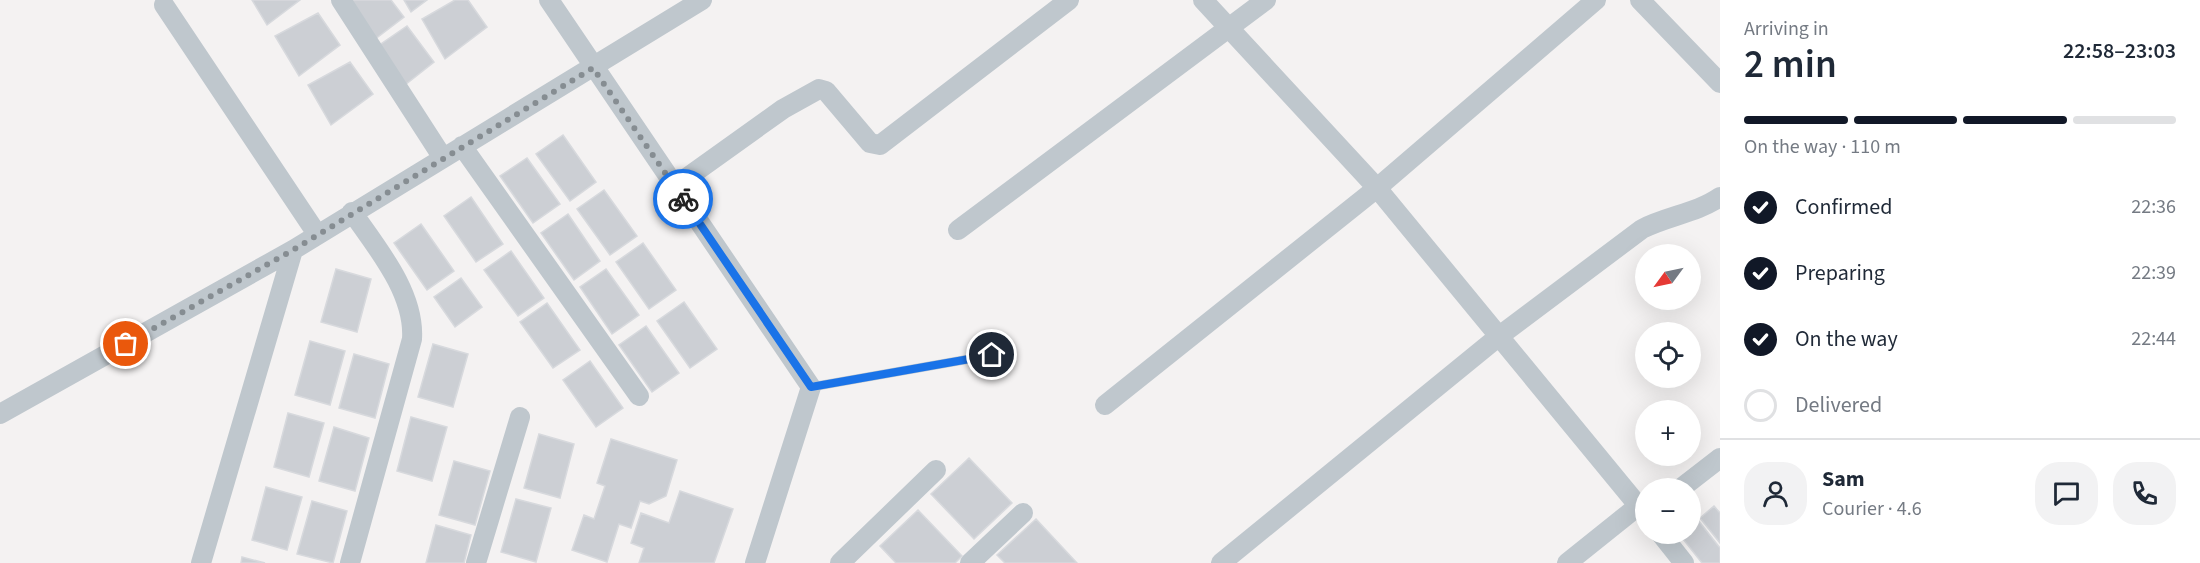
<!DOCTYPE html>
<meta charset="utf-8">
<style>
body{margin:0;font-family:"Source Sans 3",sans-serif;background:#f2f2f3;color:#1f2937;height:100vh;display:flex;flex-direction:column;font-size:22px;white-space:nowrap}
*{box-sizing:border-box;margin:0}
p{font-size:20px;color:#747a83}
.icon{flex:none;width:33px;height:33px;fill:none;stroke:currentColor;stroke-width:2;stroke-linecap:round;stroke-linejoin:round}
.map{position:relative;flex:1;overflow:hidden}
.details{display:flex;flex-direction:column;background:#fff;width:480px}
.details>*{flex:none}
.needle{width:39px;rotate:237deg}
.controls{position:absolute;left:1635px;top:244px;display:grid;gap:12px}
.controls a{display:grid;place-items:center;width:66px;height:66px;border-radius:50%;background:#fff;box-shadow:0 6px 24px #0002;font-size:30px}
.pin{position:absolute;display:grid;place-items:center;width:51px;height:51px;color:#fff;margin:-26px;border:3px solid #fff;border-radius:50%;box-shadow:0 2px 6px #0007}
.courier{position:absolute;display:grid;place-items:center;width:60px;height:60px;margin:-30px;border:4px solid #1a73e8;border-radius:50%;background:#fff;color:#222;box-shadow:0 2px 8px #0007}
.headline em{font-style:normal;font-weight:600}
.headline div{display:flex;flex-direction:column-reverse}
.headline{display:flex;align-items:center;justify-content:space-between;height:102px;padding:0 24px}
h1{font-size:39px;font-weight:600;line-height:45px}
.bar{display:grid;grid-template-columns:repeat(4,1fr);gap:9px 6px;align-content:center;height:72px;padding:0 24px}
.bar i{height:8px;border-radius:4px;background:#e0e1e3}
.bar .on{background:#111827}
.bar p{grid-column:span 4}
.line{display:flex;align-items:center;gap:15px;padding:0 24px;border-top:2px solid #e0e1e3}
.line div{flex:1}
.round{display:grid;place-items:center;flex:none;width:63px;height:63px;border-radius:24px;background:#f2f2f3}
ol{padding:0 24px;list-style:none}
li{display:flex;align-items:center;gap:18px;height:66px}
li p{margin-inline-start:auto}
li .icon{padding:6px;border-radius:50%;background:#111827;color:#fff;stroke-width:4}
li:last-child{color:#747a83}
li i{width:33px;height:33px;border:3px solid #e0e1e3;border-radius:50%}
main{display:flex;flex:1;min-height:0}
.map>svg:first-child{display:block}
.building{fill:#cccfd4;stroke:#d7d9dd;stroke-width:1.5}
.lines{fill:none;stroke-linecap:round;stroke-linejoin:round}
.lane{stroke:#bfc7cd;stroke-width:9}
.street{stroke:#bfc7cd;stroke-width:20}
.done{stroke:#868d92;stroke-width:6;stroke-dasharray:0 10.8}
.route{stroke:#1a73e8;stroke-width:8}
</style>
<main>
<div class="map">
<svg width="1720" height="563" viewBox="0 0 1720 563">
<rect width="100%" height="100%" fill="#f4f2f2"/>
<path class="building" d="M252,0h48l-33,25z
M349,0h42l13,17 -30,23z
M404,0h23l-16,12z
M455,0h13l19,27 -42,32 -23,-40z
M318,13l22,32 -41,31 -24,-40z
M407,26l27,36 -29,23 -27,-39z
M350,62l23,32 -42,31 -23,-40z
M563,135l33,47 -26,19 -34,-47z
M527,158l33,46 -27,19 -33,-47z
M604,190l33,46 -27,19 -33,-46z
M471,197l32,47 -27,18 -32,-46z
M568,214l32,47 -26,19 -33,-47z
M421,224l33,47 -27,19 -33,-47z
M643,243l33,47 -27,19 -33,-47z
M511,251l33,47 -26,18 -34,-46z
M336,269l35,10 -14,53 -36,-10z
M606,269l33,46 -27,19 -32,-47z
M461,278l21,29 -27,20 -21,-30z
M684,302l33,47 -27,19 -33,-47z
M547,303l33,47 -27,18 -33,-46z
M646,326l33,47 -27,19 -33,-47z
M310,341l35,10 -15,54 -35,-10z
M433,344l35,10 -15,53 -35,-10z
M354,354l35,10 -14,54 -36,-10z
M590,361l33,47 -27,19 -33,-47z
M288,413l36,10 -15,54 -35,-10z
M411,417l36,10 -15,54 -35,-10z
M334,427l35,11 -14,53 -36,-10z
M539,434l35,10 -14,54 -36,-10z
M611,439l66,21 -11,36 -17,8 -9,-3 -9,27 -12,-4 -12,38 -35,-12 12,-35 10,4 11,-33 -8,-3z
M969,458l43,45 -38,36 -43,-45z
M454,461l36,10 -15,54 -36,-10z
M266,487l36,10 -15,53 -35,-10z
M680,491l53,18 -19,54h-75l5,-15 -13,-5 10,-30 28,10z
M516,499l35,9 -15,54 -35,-10z
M312,501l35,10 -14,52 -36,-9z
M1714,506l6,7v30l-20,-25z
M918,510l44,46 -7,7h-59l-16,-17z
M1036,519l41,44h-72l-8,-8z
M1698,520l22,28v15h-18l-23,-29h11v-8z
M436,525l35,10 -7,28h-38z
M242,557l23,6h-24z"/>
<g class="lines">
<path class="lane" d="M811,387l181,-32"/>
<path class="street" d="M341,0l102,158
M549,0l262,387 -56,176
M1203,0l174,188 269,327
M1640,0l80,83
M164,5l153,229
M462,146l177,250
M674,187l109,-78 36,-20 7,2 44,52 10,2 189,-145
M958,230l308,-230
M1105,405l272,-217 219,-188
M0,414l293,-164 409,-250
M1680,489l40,-31
M1661,534l23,29
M201,563l92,-313
M350,563l62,-224c3,-46 -35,-91 -60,-127
M476,563l44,-146
M840,563l96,-93
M970,563l53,-50
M1221,563l277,-226 144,-108c25,-13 55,-16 78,-32
M1567,563l70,-56"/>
</g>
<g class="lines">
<path class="done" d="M126,344l167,-94 300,-182 90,131"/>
<path class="route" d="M683,199l128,188 181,-32"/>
</g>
</svg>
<div class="controls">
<a><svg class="needle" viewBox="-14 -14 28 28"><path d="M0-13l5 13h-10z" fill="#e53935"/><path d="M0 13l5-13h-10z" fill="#747a83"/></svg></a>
<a><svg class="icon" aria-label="locate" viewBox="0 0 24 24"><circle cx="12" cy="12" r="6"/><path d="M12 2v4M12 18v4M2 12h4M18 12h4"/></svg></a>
<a>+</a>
<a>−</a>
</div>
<div class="pin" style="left:126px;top:344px;background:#ea580c"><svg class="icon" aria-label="bag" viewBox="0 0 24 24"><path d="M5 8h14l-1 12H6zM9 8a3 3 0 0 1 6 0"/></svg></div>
<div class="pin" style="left:992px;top:355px;background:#1f2937"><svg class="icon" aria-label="home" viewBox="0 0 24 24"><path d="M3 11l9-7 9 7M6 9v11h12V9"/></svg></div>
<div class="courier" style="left:683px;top:199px"><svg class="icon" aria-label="bike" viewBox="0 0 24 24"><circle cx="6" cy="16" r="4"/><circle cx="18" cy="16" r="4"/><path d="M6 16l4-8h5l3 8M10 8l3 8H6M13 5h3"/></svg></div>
</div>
<section class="details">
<div class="headline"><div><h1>2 min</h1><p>Arriving in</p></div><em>22:58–23:03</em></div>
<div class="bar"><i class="on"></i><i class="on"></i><i class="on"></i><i></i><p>On the way · 110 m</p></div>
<ol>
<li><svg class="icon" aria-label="check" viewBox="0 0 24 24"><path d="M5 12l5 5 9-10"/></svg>Confirmed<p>22:36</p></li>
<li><svg class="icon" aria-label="check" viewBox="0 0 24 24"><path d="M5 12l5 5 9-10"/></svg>Preparing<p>22:39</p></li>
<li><svg class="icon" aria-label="check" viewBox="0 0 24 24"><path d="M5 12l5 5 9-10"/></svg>On the way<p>22:44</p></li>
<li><i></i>Delivered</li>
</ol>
<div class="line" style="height:108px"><a class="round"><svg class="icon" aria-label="person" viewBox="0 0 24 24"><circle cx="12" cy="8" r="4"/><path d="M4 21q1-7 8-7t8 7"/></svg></a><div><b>Sam</b><p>Courier · 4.6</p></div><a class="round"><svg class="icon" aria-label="chat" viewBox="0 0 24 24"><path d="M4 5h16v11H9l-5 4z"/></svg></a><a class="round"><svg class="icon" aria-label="phone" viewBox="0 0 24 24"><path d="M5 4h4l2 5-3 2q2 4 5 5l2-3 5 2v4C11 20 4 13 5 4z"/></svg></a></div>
</section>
</main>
